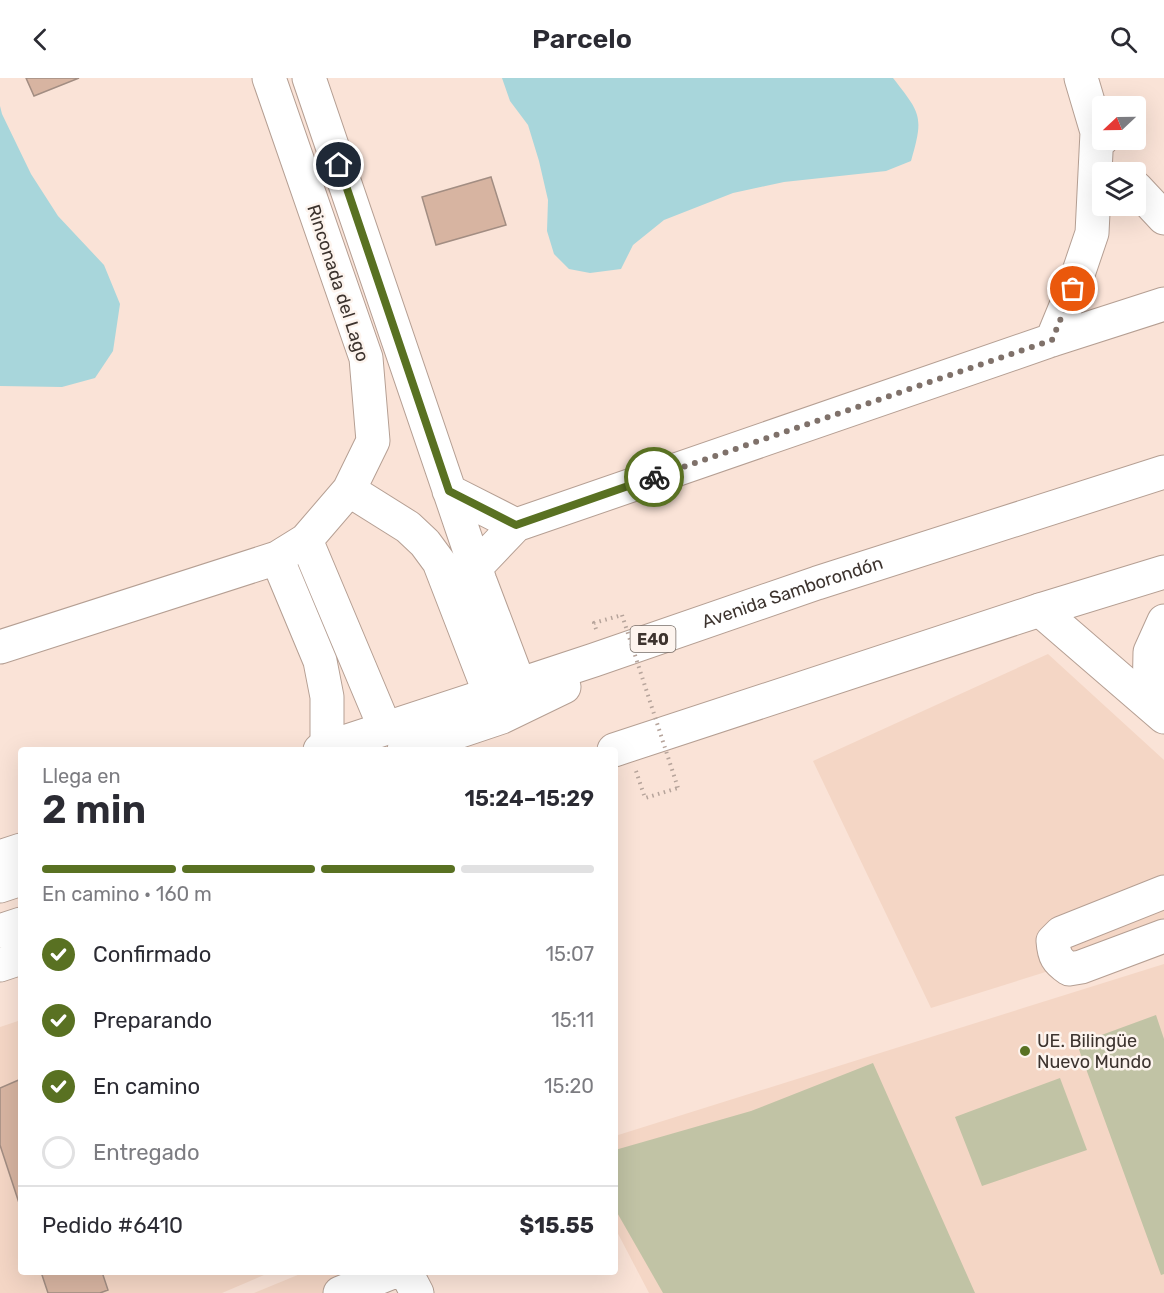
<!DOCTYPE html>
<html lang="es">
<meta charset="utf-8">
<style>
body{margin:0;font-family:Rubik,sans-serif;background:#f2f2f3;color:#2b2b33;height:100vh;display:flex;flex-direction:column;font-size:22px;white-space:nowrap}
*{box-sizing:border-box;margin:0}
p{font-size:20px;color:#7c7c81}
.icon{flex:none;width:33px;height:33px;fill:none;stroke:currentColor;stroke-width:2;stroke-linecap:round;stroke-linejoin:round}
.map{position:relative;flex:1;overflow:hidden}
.sheet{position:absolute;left:18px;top:669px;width:600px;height:528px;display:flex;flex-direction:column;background:#fff;border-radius:6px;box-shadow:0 6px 24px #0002}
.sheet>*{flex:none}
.needle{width:39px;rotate:248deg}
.tools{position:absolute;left:1092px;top:18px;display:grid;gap:12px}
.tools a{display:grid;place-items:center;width:54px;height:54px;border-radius:6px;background:#fff;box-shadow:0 6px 24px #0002;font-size:30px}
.pin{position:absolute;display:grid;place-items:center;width:51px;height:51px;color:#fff;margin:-26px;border:3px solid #fff;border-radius:50%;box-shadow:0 2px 6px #0007}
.courier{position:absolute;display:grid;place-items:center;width:60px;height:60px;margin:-30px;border:4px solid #597122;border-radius:50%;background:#fff;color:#222;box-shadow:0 2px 8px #0007}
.summary em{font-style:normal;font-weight:600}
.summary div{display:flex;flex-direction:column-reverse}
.summary{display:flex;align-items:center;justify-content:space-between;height:102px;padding:0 24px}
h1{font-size:39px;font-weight:600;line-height:45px}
.bar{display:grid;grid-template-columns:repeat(4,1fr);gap:9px 6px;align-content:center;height:72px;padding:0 24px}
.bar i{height:8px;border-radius:4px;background:#e1e1e2}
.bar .active{background:#597122}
.bar p{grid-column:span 4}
.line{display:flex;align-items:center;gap:15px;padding:0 24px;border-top:2px solid #e1e1e2}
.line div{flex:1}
ol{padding:0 24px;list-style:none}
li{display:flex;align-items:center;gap:18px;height:66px}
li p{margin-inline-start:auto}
li .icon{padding:6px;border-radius:50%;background:#597122;color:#fff;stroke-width:4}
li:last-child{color:#7c7c81}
li i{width:33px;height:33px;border:3px solid #e1e1e2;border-radius:50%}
header{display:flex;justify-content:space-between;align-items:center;height:78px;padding:0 24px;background:#fff;font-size:27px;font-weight:600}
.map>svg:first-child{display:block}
.built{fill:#f4d6c5}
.green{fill:#c1c3a5}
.water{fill:#a8d6db}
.building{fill:#d7b4a1;stroke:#a28d82;stroke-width:1.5}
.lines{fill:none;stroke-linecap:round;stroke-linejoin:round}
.minor-casing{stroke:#b59f93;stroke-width:35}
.highway-casing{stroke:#b59f93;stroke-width:35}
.path{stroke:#b6a49b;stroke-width:4;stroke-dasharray:1.5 4.5;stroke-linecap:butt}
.minor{stroke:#fff;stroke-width:33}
.highway{stroke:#fff;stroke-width:33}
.path-bridge{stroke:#b6a49b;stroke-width:4;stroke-dasharray:1.5 4.5;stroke-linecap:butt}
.done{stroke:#7f716a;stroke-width:6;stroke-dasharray:0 10.8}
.route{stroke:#597122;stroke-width:8}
.poi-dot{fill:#597122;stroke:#fdf4ee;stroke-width:2}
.labels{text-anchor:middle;stroke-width:5;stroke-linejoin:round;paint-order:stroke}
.shield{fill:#fdf4ee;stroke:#776e68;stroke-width:1.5}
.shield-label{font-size:16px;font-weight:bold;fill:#3d342f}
.street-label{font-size:18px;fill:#3d342f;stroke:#fdf4ee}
.poi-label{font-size:18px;fill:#3d342f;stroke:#fdf4ee;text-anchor:start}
</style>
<header><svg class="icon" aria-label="back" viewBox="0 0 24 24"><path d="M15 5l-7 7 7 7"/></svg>Parcelo<svg class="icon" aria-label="search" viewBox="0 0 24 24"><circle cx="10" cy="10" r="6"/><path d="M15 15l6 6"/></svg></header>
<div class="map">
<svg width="1164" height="1215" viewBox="0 0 1164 1215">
<rect width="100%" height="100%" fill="#fae3d7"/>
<path class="built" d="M1048,576l116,106v175l-233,73 -118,-247z
M1164,886v329h-515l-34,-65v-92z
M21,942v252h250l-49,21h-222v-266z
M305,1194h73l11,21h-135z"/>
<path class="green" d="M1156,937l8,24v235l-3,1 -84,-231z
M873,985l102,230h-312l-48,-84v-59l136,-39z
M1060,1000l27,72 -105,36 -27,-69z"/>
<path class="water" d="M502,0h391c28,36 31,38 18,83l-25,10 -102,11 -51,11 -69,27 -31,25 -12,24 -31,4 -21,-4 -15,-15 -7,-23 1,-31 -9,-39 -11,-36 -18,-24z
M0,28l2,8 29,60 27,42 46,49 16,39 -7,47 -18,27 -33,9 -62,-1z"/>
<path class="building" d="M26,0h53l-45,18z
M491,99l15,48 -70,20 -14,-48z
M21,1001v130l-21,-64v-57z
M41,1194h61l6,18 -8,3h-52z"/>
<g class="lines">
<defs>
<path id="minor" d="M309,0l171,503 39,103
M1081,0l16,54 5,7
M1136,110l28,30
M1052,262l21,-51 19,-56 5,-101
M349,412l59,37 17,16 14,19 51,132
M449,413l67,34
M306,462l79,188
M277,480l43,103 7,36v51
M475,490l41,-43 536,-185 112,-36
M1040,532l124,107
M0,569l277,-89 29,-18 43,-50 24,-49 -7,-83 -97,-280
M1164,814l-103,41 -8,8c1,15 4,20 16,28l12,-2 83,-31
M406,1194l11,21
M340,1215l53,-21"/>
<g id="highway">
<path d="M1149,625l1,-51 14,-31"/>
<path id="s1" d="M320,672l274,-90 223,-77 347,-111"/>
<path d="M404,672l98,-33 62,-30"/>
<path d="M614,672l426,-140 124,-38"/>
<path d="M0,779l21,-7"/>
<path d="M0,808l21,-7"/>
<path d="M0,853l21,-7"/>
<path d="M0,887l21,-7"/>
</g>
</defs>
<use href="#minor" class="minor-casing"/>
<use href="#highway" class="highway-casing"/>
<path class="path" d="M596,551l-2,-6 28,-8
M636,693l9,27 33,-10"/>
<use href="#minor" class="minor"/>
<use href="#highway" class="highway"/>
<path class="path-bridge" d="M622,537l56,173"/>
</g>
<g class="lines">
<path class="done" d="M654,399l398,-137 21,-51"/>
<path class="route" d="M339,87l110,326 67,34 138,-48"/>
</g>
<circle class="poi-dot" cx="1025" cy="973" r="6"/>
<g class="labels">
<rect class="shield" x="630.5" y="548" width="45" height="26" rx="4.5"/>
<g class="shield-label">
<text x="653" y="567">E40</text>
</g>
<g class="street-label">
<text transform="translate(338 205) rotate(72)" y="6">Rinconada del Lago</text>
<text dy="6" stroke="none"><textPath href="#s1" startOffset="498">Avenida Samborondón</textPath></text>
</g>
<g class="poi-label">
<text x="1037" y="969">UE. Bilingüe<tspan x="1037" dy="21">Nuevo Mundo</tspan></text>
</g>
</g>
</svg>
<div class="tools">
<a><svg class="needle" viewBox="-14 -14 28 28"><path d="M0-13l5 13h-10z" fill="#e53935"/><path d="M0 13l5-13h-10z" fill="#7c7c81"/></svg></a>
<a><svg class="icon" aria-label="layers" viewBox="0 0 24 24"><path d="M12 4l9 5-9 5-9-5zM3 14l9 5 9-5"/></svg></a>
</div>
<div class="pin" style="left:1073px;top:211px;background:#ea580c"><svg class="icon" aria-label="bag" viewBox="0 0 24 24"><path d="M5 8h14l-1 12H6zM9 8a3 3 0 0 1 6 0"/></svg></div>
<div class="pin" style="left:339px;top:87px;background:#1f2937"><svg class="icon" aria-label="home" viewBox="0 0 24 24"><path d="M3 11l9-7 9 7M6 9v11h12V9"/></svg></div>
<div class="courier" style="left:654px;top:399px"><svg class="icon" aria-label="bike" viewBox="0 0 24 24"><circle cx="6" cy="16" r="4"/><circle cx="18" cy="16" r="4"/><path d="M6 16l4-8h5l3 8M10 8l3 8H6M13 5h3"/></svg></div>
<section class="sheet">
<div class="summary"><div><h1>2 min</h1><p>Llega en</p></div><em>15:24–15:29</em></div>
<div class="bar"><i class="active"></i><i class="active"></i><i class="active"></i><i></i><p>En camino · 160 m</p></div>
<ol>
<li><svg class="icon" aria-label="check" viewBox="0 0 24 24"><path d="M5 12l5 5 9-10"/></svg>Confirmado<p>15:07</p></li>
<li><svg class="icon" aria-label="check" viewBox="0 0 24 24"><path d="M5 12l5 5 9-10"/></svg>Preparando<p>15:11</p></li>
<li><svg class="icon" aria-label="check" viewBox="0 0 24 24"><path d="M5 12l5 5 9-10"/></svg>En camino<p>15:20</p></li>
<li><i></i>Entregado</li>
</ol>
<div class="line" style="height:78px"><div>Pedido #6410</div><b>$15.55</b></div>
</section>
</div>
